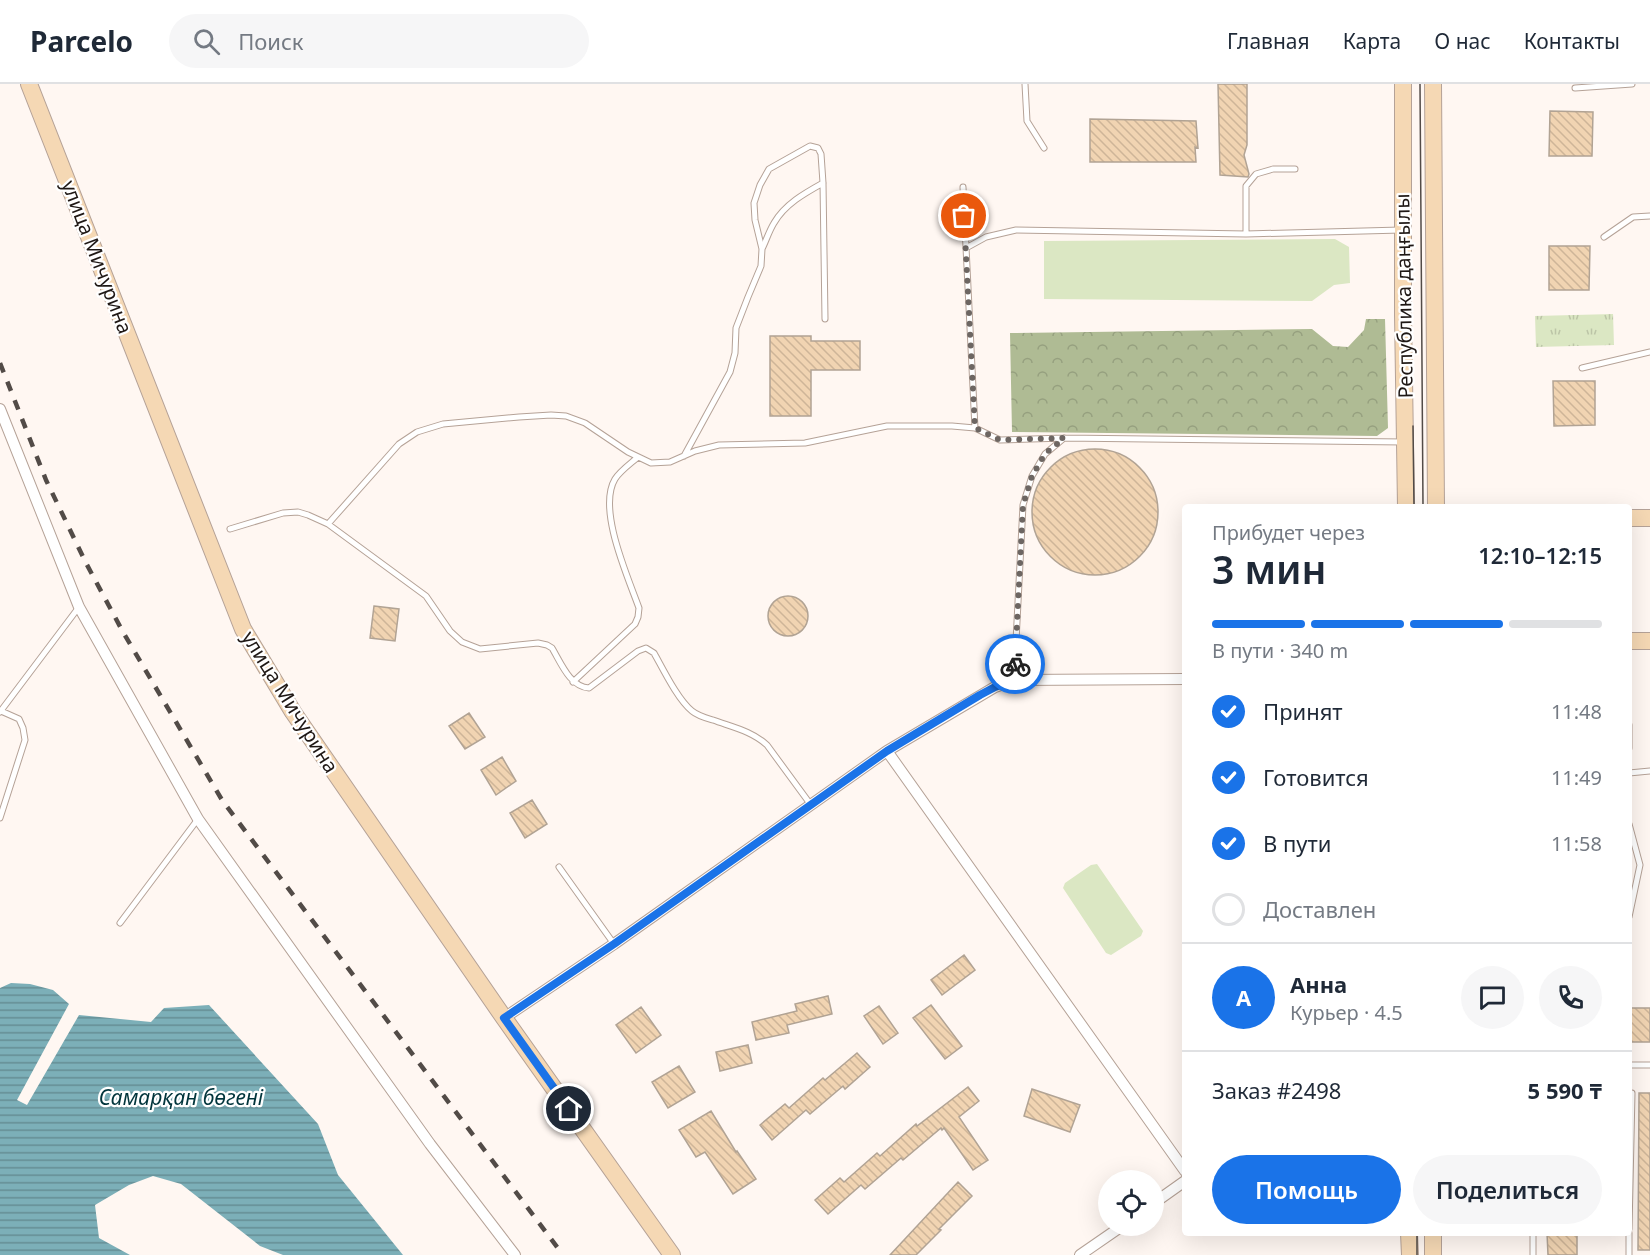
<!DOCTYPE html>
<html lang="ru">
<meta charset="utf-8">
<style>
body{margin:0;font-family:"Noto Sans",sans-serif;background:#f6f6f7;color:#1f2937;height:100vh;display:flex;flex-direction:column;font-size:22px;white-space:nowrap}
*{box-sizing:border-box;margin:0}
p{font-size:20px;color:#747a83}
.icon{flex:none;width:33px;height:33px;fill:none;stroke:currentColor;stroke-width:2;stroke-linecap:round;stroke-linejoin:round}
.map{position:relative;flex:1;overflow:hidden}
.sheet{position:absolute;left:1182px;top:420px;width:450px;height:732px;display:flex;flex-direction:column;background:#fff;border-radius:6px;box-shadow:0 6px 24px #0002}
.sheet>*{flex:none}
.controls{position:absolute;left:1098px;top:1086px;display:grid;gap:12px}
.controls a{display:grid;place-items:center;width:66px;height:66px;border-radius:50%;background:#fff;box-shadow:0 6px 24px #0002;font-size:30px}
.pin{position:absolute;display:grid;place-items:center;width:51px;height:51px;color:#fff;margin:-26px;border:3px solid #fff;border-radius:50%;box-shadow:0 2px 6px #0007}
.courier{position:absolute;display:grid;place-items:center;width:60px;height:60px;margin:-30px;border:4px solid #1a73e8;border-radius:50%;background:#fff;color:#222;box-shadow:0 2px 8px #0007}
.headline em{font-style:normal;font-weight:600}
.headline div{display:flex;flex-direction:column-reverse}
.headline{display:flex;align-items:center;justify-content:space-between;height:102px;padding:0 30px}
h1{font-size:39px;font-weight:600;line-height:45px}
.bar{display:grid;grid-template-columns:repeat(4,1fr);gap:9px 6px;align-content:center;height:72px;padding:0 30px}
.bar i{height:8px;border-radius:4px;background:#e0e1e3}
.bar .active{background:#1a73e8}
.bar p{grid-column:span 4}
.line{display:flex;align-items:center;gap:15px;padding:0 30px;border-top:2px solid #e0e1e3}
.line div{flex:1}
.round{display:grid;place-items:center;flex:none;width:63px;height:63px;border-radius:32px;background:#f6f6f7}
ol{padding:0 30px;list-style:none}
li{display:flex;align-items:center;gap:18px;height:66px}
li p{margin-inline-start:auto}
li .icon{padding:6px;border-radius:50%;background:#1a73e8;color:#fff;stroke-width:4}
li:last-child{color:#747a83}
li i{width:33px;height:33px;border:3px solid #e0e1e3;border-radius:50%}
.primary-button{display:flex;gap:12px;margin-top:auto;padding:12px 30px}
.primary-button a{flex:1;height:69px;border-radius:36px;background:#1a73e8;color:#fff;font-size:24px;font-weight:600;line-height:69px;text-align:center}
.primary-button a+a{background:#f6f6f7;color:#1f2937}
header{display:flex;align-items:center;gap:36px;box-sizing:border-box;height:84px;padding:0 30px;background:#fff;border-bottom:2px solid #e0e1e3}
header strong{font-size:28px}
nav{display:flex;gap:33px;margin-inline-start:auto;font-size:21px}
.search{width:420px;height:54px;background:#f6f6f7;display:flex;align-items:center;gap:15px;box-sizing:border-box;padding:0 21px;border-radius:33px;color:#747a83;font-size:22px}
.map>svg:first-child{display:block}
.grass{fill:#dbe7c3}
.forest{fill:url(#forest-crowns)}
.park{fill:url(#park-tufts)}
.water{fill:url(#water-rules)}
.building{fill:url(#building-back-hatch);stroke:#b1a394;stroke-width:1.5}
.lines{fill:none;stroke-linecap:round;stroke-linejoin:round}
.service-casing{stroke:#b5a297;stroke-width:7}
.minor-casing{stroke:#b5a297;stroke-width:12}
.secondary-casing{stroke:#b5a297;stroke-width:18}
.service{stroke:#fff;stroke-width:5}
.minor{stroke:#fff;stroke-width:10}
.secondary{stroke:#f5d8b4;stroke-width:16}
.tram{stroke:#524b47;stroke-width:1.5}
.rail{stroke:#524b47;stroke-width:4.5;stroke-dasharray:10 10;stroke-linecap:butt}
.done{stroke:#6d6662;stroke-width:6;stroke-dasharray:0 10.8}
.route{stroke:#1a73e8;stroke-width:8}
.labels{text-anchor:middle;stroke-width:4.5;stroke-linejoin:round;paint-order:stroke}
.street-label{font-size:20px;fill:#1f1815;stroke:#fff}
.water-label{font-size:21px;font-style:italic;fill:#02353c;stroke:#fff}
</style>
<header>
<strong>Parcelo</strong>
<div class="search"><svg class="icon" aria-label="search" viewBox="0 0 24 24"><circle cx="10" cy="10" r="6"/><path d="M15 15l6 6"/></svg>Поиск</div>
<nav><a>Главная</a><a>Карта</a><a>О нас</a><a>Контакты</a></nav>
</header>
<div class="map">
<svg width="1650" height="1171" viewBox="0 0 1650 1171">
<defs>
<pattern id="forest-crowns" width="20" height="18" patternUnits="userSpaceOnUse" patternTransform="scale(1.5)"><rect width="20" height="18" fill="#afbb94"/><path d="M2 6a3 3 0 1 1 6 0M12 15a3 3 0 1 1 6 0" fill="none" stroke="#96a07f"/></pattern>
<pattern id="park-tufts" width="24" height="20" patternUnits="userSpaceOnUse" patternTransform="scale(1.5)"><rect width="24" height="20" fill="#dbe7c3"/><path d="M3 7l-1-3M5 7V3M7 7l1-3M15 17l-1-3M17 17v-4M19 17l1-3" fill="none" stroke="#bcc5a7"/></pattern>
<pattern id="water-rules" width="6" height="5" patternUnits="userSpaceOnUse" patternTransform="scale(1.5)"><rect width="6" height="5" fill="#7cafb8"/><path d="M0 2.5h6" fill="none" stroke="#658d94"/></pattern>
<pattern id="building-back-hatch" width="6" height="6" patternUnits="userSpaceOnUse" patternTransform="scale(1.5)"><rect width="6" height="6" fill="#f1d4b2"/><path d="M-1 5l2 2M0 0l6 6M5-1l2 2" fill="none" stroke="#ceb598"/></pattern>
</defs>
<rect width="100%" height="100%" fill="#fff7f2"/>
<path class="grass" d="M1335,155l14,8 1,36 -16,2 -22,16 -268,-2v-58z
M1097,780l46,67 -2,5 -30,19 -5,-2 -43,-65 2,-5 26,-18z"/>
<path class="forest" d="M1366,235h19l3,109 -11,8 -365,-4 -2,-99 302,-4 21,17 15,1 16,-17z"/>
<path class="park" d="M1613,230l1,31 -78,2 -1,-31z"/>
<path class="water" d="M11,899l19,1 23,6 16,14 -52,96 10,5 52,-90 72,7 13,-14 45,-3 109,119 20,51 65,80h-120l-23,-9 -79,-62 -28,-8 -24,9 -34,20 4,33 31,17h-130v-267z"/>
<path class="building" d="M1218,0h29v61l-3,10 5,19 -1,3 -28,-2z
M1550,27l43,1 -1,44h-43z
M1090,35l106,2 2,27 -3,-1 1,15h-106z
M1549,162h41l-1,44h-40z
M770,252h41v5h49v29h-49v46h-41z
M1553,297h42v44l-41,1z
M1032 428a63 63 0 1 1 126 0a63 63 0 1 1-126 0Z
M768 532a20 20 0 1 1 40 0a20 20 0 1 1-40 0Z
M374,522l25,3 -4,32 -25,-3z
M469,629l16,24 -20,12 -16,-23z
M502,673l14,24 -20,14 -15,-25z
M532,716l15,24 -22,14 -15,-25z
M964,871l11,15 -33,25 -11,-15z
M828,912l4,18 -45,11 2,8 -33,7 -4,-18 45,-11 -2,-7z
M931,921l31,41 -17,13 -32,-41z
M879,922l19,27 -15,11 -19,-28z
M641,923l20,28 -25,18 -20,-28z
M1629,924h21v34h-21z
M748,961l4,18 -32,8 -4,-19z
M857,969l13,14 -25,22 -2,-3 -33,28 -4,-4 -34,30 -12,-15 25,-21 4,4 34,-30 2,2z
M679,982l16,26 -27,16 -16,-26z
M968,1003l11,14 -20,16 29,43 -15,10 -29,-42 -2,2 -1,-2 -38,32 -2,-2 -36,31 -4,-4 -33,29 -13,-14 25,-22 4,4 33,-29 3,3 36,-32 1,2z
M1032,1005l48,16 -10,27 -46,-16z
M1639,1009h11v157h-12z
M711,1027l25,41 1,-1 19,28 -23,15 -28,-42 -9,5 -17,-27z
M958,1098l14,14 -33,33 2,1 -25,25h-26z
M1547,1149h30v22h-29z"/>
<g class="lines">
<defs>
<path id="service" d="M1025,0l2,37 17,27
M1575,4l57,-4
M963,103l12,241
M1246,150v-48l10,-12 17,-5h22
M1604,153l29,-20 17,-1
M966,164l20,-11 30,-7 230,4 155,-4
M762,165c4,-8 7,-18 12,-26 11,-19 31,-30 49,-40
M1582,284l68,-16
M684,372l46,-84 5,-19 1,-25 12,-31 13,-31 1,-17 -7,-29 -1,-17 6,-18 9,-16 41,-23 8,2 3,6 2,29 2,136
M328,440l71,-80 18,-12 26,-8 76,-7 32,-2 15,1 19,7 43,29 23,11 19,-1 25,-11 24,-6 86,-2 82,-17h65l23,2 25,12 64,-2 340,4
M230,445l53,-16 15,-1 10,3 20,9 98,72 24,35 12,11 18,7 58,-6 9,2 5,3c9,15 18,39 37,40l49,-37 8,-3 8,5c9,16 24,47 38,58 6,5 14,7 21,9 19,7 39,11 54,25l44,60
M1014,596l9,-175 9,-29 13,-22 19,-16
M573,598l62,-58 3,-7 1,-9c-11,-31 -42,-99 -24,-129 5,-8 15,-15 23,-22
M0,628l79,-105
M1629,641v23
M1629,689l21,-2
M0,734l25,-78 -2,-12 -4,-9 -18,-8
M1629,740l11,41 -11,52
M559,783l55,77
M120,839l78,-104
M1629,981h21
M1629,1145l3,-136
M1533,1171v-22
M1629,1171v-22"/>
<path id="minor" d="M0,325l79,198 119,212 232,325 85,111
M887,667l298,420
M504,934l110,-74 273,-193 108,-64 19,-7 171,-1
M1154,1119l31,-22
M1080,1171l42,-29"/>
<path id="secondary" d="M29,0l214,545 50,83 211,306 168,237
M1403,0v231l3,192
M1433,0l3,423
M1629,434h21
M1629,557h21
M1409,1149l1,22
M1433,1149v22"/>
</defs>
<use href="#service" class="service-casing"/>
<use href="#minor" class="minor-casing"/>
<use href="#secondary" class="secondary-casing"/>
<use href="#service" class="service"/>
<use href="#minor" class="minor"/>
<use href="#secondary" class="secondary"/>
<path class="tram" d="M1420,0l3,423
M1413,342l1,81
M1417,1149v22"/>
<path class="rail" d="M0,279l46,117 40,83 37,69 99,168 341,455"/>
</g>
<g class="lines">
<path class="done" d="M964,132l11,212 25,12 64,-2 -19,16 -13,22 -9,29 -8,159"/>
<path class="route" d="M569,1025l-65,-91 110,-74 273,-193 93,-56 15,-8 19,-7 1,-16"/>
</g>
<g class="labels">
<g class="street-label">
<text transform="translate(97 173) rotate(69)" y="7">улица Мичурина</text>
<text transform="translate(1404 212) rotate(-91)" y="7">Республика даңғылы</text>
<text transform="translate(290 618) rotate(58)" y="7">улица Мичурина</text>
</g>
<g class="water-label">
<text x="181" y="1021">Самарқан бөгені</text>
</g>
</g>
</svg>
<div class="controls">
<a><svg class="icon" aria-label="locate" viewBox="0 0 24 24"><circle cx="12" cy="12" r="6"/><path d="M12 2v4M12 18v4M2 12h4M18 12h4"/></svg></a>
</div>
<div class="pin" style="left:964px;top:132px;background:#ea580c"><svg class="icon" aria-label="bag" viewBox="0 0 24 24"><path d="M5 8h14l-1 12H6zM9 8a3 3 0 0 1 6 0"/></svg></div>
<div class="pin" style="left:569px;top:1025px;background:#1f2937"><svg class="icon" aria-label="home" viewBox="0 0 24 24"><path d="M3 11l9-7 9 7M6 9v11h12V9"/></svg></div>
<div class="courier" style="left:1015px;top:580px"><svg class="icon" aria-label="bike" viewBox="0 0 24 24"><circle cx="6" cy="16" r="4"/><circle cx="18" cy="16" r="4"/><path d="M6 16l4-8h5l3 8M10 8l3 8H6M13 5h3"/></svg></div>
<section class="sheet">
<div class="headline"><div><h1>3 мин</h1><p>Прибудет через</p></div><em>12:10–12:15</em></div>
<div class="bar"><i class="active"></i><i class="active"></i><i class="active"></i><i></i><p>В пути · 340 m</p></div>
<ol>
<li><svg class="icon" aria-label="check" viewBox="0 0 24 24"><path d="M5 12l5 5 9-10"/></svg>Принят<p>11:48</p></li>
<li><svg class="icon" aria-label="check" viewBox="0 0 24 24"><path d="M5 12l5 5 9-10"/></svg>Готовится<p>11:49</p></li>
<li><svg class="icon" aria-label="check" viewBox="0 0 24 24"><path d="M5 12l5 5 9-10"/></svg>В пути<p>11:58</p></li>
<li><i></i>Доставлен</li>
</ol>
<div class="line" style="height:108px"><b class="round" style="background:#1a73e8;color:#fff">А</b><div><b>Анна</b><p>Курьер · 4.5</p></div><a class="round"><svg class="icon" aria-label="chat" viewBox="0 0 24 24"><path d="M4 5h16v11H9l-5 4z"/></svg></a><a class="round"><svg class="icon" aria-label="phone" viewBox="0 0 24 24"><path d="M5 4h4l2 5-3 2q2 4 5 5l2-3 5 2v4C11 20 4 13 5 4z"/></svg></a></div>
<div class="line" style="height:78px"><div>Заказ #2498</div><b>5 590 ₸</b></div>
<div class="primary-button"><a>Помощь</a><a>Поделиться</a></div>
</section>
</div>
